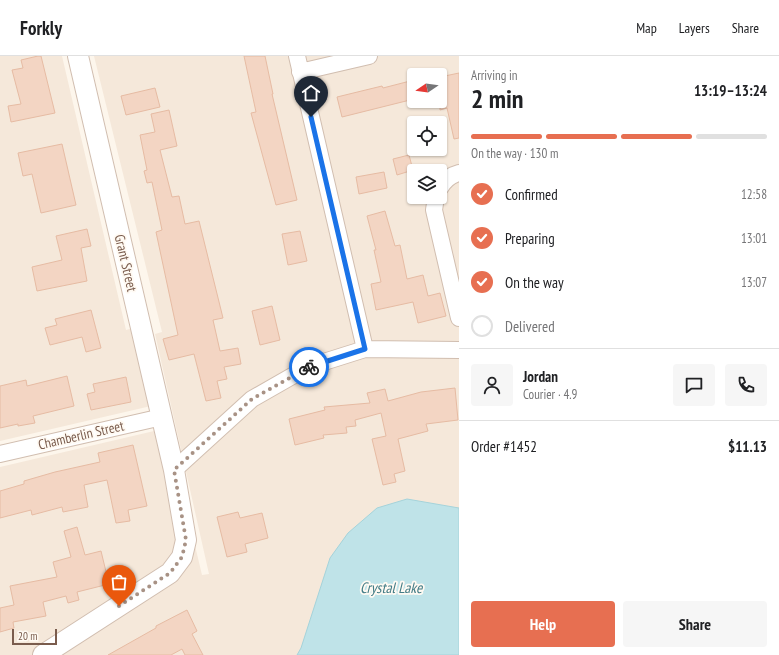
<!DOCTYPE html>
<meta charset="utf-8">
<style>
body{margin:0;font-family:"PT Sans Narrow",sans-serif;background:#f6f6f6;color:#202124;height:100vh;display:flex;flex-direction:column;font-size:15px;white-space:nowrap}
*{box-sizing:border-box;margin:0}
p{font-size:13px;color:#757577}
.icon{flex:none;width:22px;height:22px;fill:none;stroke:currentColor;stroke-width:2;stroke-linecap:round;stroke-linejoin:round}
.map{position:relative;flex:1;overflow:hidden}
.sheet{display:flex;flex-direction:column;background:#fff;width:320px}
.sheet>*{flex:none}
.needle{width:26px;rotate:257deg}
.buttons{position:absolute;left:407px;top:12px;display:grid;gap:8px}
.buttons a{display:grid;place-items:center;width:40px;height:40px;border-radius:4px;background:#fff;box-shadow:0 1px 3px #0004;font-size:20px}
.scale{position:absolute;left:12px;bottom:10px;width:45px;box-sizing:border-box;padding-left:4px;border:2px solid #7a5c4d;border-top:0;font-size:11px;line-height:14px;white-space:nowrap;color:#7a5c4d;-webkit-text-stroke:3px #fffaf3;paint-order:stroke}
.pin{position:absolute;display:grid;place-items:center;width:34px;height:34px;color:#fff;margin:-41px -17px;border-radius:50% 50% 50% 0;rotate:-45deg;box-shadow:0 0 4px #0007}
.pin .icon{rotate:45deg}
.courier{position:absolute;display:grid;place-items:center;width:40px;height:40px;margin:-20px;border:3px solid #1a73e8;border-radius:50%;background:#fff;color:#222;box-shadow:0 1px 5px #0007}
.overview em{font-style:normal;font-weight:800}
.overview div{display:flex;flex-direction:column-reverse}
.overview{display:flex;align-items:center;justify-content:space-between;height:68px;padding:0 12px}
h1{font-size:26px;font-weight:800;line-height:30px}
.bar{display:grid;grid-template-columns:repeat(4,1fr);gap:6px 4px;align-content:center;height:48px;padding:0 12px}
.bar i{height:5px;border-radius:3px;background:#e0e0e0}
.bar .current{background:#e76f51}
.bar p{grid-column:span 4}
.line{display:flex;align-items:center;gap:10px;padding:0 12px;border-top:1px solid #e0e0e0}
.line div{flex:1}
.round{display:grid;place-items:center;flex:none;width:42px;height:42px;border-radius:4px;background:#f6f6f6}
ol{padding:0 12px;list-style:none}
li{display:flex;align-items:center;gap:12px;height:44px}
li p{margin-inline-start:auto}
li .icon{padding:4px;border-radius:50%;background:#e76f51;color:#fff;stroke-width:4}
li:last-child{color:#757577}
li i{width:22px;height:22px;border:2px solid #e0e0e0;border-radius:50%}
.primary-button{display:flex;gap:8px;margin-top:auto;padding:8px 12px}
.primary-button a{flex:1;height:46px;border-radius:4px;background:#e76f51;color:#fff;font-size:16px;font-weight:800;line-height:46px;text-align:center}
.primary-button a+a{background:#f6f6f6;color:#202124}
header{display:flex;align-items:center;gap:24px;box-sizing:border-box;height:56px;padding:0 20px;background:#fff;border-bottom:1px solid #e0e0e0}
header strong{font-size:19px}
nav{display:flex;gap:22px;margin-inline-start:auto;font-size:14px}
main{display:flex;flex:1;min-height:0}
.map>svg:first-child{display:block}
.residential{fill:#f5e8da;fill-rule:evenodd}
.water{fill:#bfe3e8;stroke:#a5d3da}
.building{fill:#f3d5c3;stroke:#e6bba3}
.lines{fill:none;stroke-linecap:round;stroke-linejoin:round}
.minor-casing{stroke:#d1beb0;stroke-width:18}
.tertiary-casing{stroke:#d1beb0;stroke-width:22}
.minor{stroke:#fff;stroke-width:16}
.tertiary{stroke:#fff;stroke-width:20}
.done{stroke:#a89285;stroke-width:4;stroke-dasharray:0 7.2}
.route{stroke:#1a73e8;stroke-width:5}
.labels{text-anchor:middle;stroke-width:3.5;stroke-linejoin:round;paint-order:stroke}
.street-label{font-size:14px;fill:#7a5c4d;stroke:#fffaf3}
.water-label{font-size:15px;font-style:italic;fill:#437c86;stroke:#fffaf3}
</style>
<header>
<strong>Forkly</strong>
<nav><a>Map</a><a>Layers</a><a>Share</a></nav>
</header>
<main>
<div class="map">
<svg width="459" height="599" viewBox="0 0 459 599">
<rect width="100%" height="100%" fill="#fdf6ec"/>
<path class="residential" d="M0,0h62l64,274 7,-2 18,78 -151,35z
M94,0h365v599h-459v-188l167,-39 35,147 7,-1 -54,-240 7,-2zM414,19h26v26h-26zM414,67h26v26h-26zM414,115h26v26h-26z"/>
<path class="water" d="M407,443l52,9v147h-162l4,-7 29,-90 18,-25 29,-25z"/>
<path class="building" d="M38,0h3l14,57 -44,9 -3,-16 13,-2 -9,-34 11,-2 -2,-8z
M244,0h21l8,38h-1l25,106 -21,5 -25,-92 5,-1z
M459,17v65l-5,1 -7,-31 -7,2v-33z
M414,24v19l-72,18 -5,-20 45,-11 1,2z
M155,32l5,19 -34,8 -5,-19z
M169,54l8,36 -17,4 12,47 7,-1 6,28 14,-3 24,97 -10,2 7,31 18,-3 3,16 -17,3 3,12 -10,2 4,17 -15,3 -12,-47 -25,6 -6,-21 15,-4 -22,-103 6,-2 -10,-48 -5,1 -3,-12 3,-1 -7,-35 15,-3 -4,-18z
M62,88l14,61 -35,8 -9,-39 -9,2 -5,-23z
M409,99l4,15 -16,5 -4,-16z
M384,116l3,16 -28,6 -3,-17z
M385,155l10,35 5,-1 7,34 16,-4 5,21 12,-3 6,23 -28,7 -5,-21 -37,8 -5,-26 10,-2 -7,-32h2l-9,-34z
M87,173l4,17 -10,2 6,33 -50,10 -5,-24 30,-7 -6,-24z
M300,175l7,30 -19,4 -6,-31z
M272,250l8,34 -20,5 -8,-34z
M91,254l10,38 -15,4 -4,-15 -32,8 -5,-17 12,-3 -2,-6z
M67,320l7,30 -41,10 2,7 -17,3v-2l-18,4v-42l26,-6 1,6z
M126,321l5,25 -40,8 -4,-16 8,-2 -2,-8z
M455,332l3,32 -32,4 2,7 -30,8 7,32 -11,3 2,8 -13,3 -11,-46 14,-3 -5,-23 -26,7 1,6 -10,1 1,6 -24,2 1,3 -29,7 -6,-26 36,-9 -1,-3 46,-4 -3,-10 18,-4 3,12 33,-9z
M133,389l14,61 -19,4 2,11 -14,2 -9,-43 -23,5 4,22 -25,5 -1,-5 -30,8 -1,-5 -31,8v-27l24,-7v-3l31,-9 45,-10 -2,-9z
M238,456l2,6 22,-5 6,25 -23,6 2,8 -20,5 -10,-40z
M77,471l8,28 16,-4 8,33 -32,8 2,8 -11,3 -2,-7 -23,6 3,14 -33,6 1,6 -14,4v-24l14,-3 -4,-19 47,-9 -4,-15 18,-5 -7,-26z
M187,554l10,21 -5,3 11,21h-18l-3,-6 -11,6h-63l48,-27v-2z"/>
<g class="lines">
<defs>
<path id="minor" d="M297,0l68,293
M300,16l69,-16
M440,132c4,-7 11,-13 19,-15
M436,141l-2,13 25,108
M0,398l162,-37
M174,414l78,-71 56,-32 57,-18 94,1"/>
<path id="tertiary" d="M43,599l127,-82 12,-16 4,-17 -12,-70 -96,-414"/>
</defs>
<use href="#minor" class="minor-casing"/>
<use href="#tertiary" class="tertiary-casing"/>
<use href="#minor" class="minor"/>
<use href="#tertiary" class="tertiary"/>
</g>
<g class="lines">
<path class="done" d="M119,550l51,-33 12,-16 4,-17 -12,-70 78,-71 57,-32"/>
<path class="route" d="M309,311l56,-18 -54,-232"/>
</g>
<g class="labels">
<g class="street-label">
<text transform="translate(126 207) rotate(77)" y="5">Grant Street</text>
<text transform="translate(81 379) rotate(-13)" y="5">Chamberlin Street</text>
</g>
<g class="water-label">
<text x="391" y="537">Crystal Lake</text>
</g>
</g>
</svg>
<div class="buttons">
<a><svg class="needle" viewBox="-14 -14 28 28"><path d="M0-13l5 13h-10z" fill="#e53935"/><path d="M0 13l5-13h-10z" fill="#757577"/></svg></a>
<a><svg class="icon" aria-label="locate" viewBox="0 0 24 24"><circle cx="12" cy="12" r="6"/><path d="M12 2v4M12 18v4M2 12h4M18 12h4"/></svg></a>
<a><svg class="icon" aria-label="layers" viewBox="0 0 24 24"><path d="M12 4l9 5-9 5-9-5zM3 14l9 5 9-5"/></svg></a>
</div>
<div class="scale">20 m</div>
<div class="pin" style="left:119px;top:550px;background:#ea580c"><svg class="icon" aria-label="bag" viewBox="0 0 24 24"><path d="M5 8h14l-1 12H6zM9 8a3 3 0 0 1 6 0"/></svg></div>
<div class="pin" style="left:311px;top:61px;background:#1f2937"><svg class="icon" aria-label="home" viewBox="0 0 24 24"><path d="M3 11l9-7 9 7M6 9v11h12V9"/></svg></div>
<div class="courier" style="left:309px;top:311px"><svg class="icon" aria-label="bike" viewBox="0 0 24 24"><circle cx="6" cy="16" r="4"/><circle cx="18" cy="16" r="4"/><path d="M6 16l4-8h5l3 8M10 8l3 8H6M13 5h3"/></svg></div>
</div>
<section class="sheet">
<div class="overview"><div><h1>2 min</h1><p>Arriving in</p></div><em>13:19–13:24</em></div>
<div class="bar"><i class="current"></i><i class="current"></i><i class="current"></i><i></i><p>On the way · 130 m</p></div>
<ol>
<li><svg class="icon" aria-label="check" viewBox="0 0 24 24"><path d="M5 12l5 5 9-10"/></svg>Confirmed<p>12:58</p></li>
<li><svg class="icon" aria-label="check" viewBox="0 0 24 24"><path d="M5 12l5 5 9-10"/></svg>Preparing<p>13:01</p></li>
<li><svg class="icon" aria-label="check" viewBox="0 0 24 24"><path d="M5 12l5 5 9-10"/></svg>On the way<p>13:07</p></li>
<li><i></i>Delivered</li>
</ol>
<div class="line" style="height:72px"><a class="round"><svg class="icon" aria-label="person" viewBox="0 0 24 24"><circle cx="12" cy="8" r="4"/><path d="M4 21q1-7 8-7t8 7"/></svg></a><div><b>Jordan</b><p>Courier · 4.9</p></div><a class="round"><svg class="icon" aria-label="chat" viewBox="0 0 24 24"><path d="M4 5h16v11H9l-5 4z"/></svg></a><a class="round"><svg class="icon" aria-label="phone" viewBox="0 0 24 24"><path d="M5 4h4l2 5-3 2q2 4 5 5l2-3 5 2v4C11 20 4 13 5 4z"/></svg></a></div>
<div class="line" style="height:52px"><div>Order #1452</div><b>$11.13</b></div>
<div class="primary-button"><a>Help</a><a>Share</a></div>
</section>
</main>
